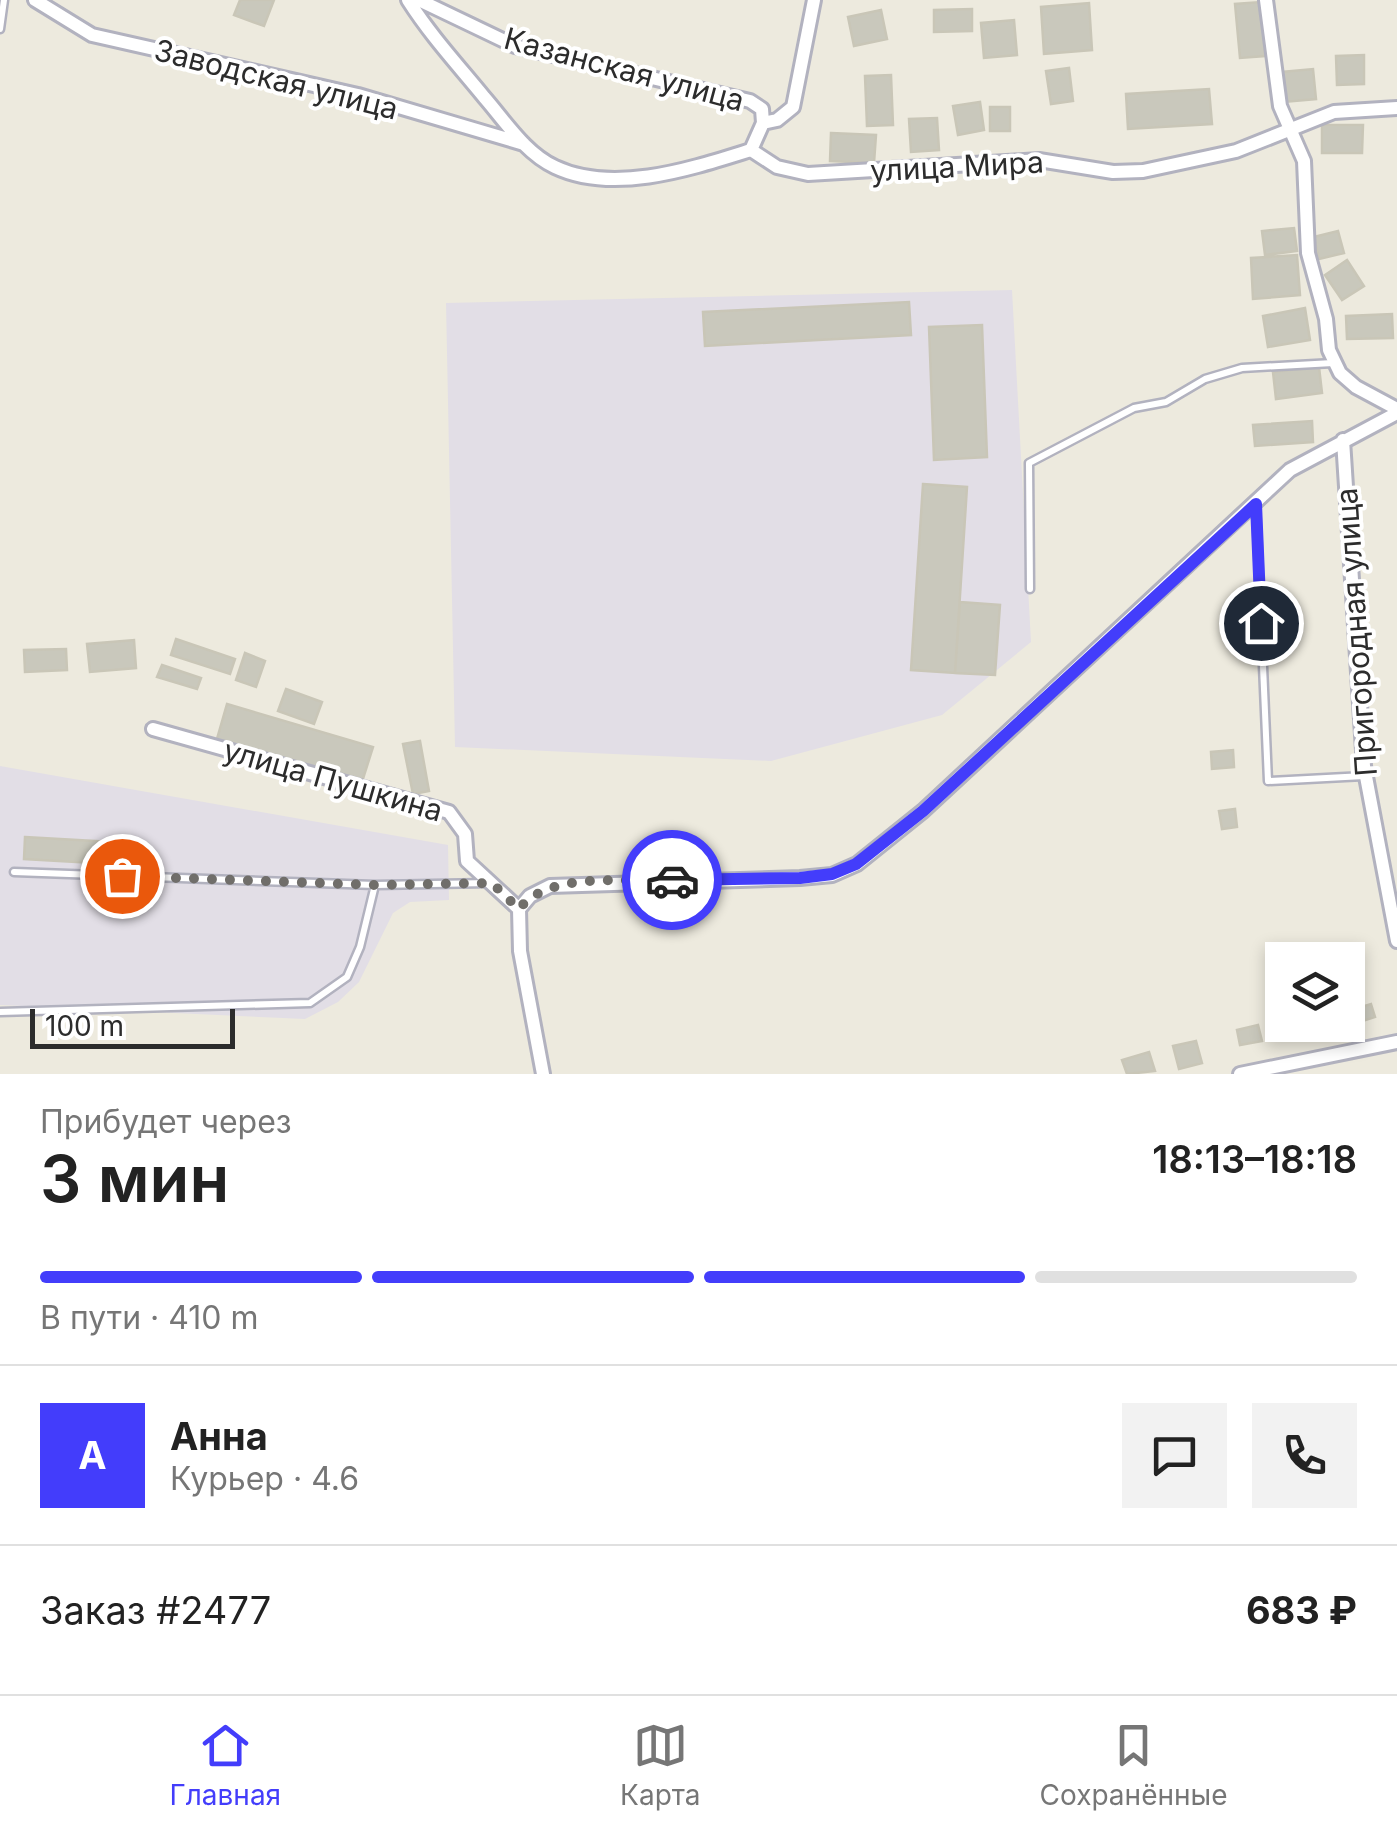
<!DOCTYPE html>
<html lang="ru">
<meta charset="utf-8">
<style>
body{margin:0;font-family:Inter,sans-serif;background:#f2f2f2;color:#222;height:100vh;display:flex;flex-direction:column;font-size:38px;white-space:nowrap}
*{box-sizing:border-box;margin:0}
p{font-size:32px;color:#767676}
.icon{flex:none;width:55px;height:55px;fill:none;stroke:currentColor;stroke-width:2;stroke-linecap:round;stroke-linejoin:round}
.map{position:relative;height:1074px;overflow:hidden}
.details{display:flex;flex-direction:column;background:#fff;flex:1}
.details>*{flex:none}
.tools{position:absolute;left:1265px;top:942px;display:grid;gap:20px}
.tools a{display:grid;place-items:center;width:100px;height:100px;border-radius:0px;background:#fff;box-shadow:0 5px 15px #0003;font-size:50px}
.scale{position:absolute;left:30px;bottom:25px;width:205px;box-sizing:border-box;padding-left:10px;border:5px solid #2c2c2c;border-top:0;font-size:28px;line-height:35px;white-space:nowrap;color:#2c2c2c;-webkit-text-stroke:8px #fff;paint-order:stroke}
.pin{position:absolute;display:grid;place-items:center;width:85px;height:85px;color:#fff;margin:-42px;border:5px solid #fff;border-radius:50%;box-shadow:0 2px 10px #0007}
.courier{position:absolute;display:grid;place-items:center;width:100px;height:100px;margin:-50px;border:8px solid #433dfb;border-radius:50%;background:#fff;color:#222;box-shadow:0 2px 12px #0007}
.headline em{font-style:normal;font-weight:600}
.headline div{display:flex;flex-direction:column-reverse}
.headline{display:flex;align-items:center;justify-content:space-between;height:170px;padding:0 40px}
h1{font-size:65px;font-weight:600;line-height:75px}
.bar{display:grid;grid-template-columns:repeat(4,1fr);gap:15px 10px;align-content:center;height:120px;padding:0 40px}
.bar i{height:12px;border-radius:8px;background:#e0e0e0}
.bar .active{background:#433dfb}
.bar p{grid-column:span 4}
.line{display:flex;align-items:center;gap:25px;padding:0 40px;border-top:2px solid #e0e0e0}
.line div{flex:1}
.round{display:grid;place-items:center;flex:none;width:105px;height:105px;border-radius:0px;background:#f2f2f2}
.dock{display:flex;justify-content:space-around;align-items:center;height:140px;border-top:2px solid #e0e0e0;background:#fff;font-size:28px;color:#767676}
.dock a{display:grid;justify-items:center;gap:5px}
.dock .active{color:#433dfb}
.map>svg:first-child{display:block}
.industrial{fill:#e2dee6}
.building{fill:#c9c8bc;stroke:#c9c6b7;stroke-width:2.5}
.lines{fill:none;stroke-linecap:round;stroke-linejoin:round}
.service-casing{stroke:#b2b2bf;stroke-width:11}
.minor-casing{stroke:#b2b2bf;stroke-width:18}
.service{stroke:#fff;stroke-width:6}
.minor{stroke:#fff;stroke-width:12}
.done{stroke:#706e6a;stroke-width:10;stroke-dasharray:0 18}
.route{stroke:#433dfb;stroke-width:12}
.labels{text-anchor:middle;stroke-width:8;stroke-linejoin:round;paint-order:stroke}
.street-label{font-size:30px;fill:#2c2c2c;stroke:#fff}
</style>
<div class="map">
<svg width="1397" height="1074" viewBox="0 0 1397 1074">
<rect width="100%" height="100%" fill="#edeade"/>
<path class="industrial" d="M1012,290l19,352 -89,73 -171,46 -316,-14 -9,-444z
M0,766l448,79 1,55 -39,2 -17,11 -34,69 -21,20 -33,17 -305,-14z"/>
<path class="building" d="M240,0h34l-10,26 -30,-11z
M1261,2l4,54 -25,2 -5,-54z
M1089,3l3,47 -48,4 -3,-47z
M972,9v22l-38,1v-22z
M881,10l6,29 -33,7 -6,-29z
M1014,20l3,35 -33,3 -3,-35z
M1364,55v29l-27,1 -1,-29z
M1069,68l4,33 -22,3 -5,-33z
M1313,69l3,30 -32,3 -2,-30z
M891,75l2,50 -26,1 -2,-50z
M1209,89l3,35 -84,5 -2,-35z
M980,102l4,28 -26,5 -5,-29z
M990,107h20v24h-20z
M937,118l2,32 -28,2 -2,-33z
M1322,125h41l-1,28h-40z
M831,133l45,2 -2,28 -44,-2z
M1294,228l3,23 -32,4 -3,-24z
M1338,231l6,22 -25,6 -5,-22z
M1297,255l3,40 -47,4 -2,-41z
M1347,260l17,26 -22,14 -17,-25z
M909,302l2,33 -206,11 -2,-34z
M1305,308l5,32 -42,7 -5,-31z
M1392,314l1,24 -46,1 -1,-23z
M982,325l5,132 -53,3 -5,-133z
M1319,367l3,26 -46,6 -3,-27z
M1312,421l1,21 -58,4 -2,-21z
M923,484l44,3 -12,186 -44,-3z
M960,602l40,3 -5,70 -40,-2z
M176,639l59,20 -5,15 -59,-19z
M134,640l2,28 -46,4 -3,-28z
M66,649l1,21 -42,2 -1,-22z
M245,653l20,8 -9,26 -20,-7z
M162,665l39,13 -4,11 -40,-12z
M286,689l36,13 -8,22 -36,-13z
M227,704l146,43 -11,35 -145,-43z
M420,741l9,50 -16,3 -10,-50z
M1233,750l1,17 -22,2 -1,-17z
M1235,809l2,18 -15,2 -3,-18z
M25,837l122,7 -1,22 -122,-7z
M1371,1004l4,13 -25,8 -2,-14z
M1258,1025l4,16 -22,4 -3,-15z
M1196,1041l6,22 -23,6 -6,-23z
M1149,1052l6,19 -28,3 -5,-14z"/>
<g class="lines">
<defs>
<path id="service" d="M0,29l4,-29
M1256,505l12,276 96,-5
M1030,589l-1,-126 105,-55 32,-6 39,-23 37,-11 91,-5
M14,872l361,13 115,-2
M0,1012l310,-9 37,-26 13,-30 15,-62"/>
<path id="minor" d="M35,0l57,35 266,60 166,49
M408,0c23,36 49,64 76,97 21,24 41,56 71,70 59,28 138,1 196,-17l12,-27 14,-3 16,-13 21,-107
M419,0l96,46 235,55 12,8 1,14
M1266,0l14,106 24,55 4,92 18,66 3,31 11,23 16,14 41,22
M751,150l26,17 31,7 231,-14 74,12 30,-1 93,-20 98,-39 63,-4
M1343,440l21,326 33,175
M153,729l296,83 16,22 2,27 52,48
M543,1074l-23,-123 -1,-42 11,-13 20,-10 250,-8 32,-3 25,-11 66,-53 367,-341 107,-57
M1240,1074l157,-32"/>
</defs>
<use href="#service" class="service-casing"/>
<use href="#minor" class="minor-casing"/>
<use href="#service" class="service"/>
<use href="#minor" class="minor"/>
</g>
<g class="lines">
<path class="done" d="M122,876l253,9 117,-2 27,26c32,-39 106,-26 153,-29"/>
<path class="route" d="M672,880l128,-2 32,-4 24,-10 67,-53 333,-307 5,119"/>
</g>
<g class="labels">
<g class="street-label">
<text transform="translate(624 70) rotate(15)" y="10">Казанская улица</text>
<text transform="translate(276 80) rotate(14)" y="10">Заводская улица</text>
<text transform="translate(957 167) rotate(-3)" y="10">улица Мира</text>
<text transform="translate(1357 632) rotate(-94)" y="10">Пригородная улица</text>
<text transform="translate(333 781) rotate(16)" y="10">улица Пушкина</text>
</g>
</g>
</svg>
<div class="tools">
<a><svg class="icon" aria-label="layers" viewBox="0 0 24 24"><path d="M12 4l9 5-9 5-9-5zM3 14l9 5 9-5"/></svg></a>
</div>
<div class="scale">100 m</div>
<div class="pin" style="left:122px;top:876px;background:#ea580c"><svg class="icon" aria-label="bag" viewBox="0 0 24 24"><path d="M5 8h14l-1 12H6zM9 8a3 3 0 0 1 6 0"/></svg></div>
<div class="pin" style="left:1261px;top:623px;background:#1f2937"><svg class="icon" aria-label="home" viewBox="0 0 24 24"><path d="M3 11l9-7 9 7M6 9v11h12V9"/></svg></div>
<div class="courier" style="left:672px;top:880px"><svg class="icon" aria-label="car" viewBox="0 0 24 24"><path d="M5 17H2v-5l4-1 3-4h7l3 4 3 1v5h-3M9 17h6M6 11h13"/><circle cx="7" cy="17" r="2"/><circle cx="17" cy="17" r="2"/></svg></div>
</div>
<section class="details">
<div class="headline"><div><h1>3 мин</h1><p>Прибудет через</p></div><em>18:13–18:18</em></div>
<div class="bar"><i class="active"></i><i class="active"></i><i class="active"></i><i></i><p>В пути · 410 m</p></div>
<div class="line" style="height:180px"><b class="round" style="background:#433dfb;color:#fff">А</b><div><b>Анна</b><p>Курьер · 4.6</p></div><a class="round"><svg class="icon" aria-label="chat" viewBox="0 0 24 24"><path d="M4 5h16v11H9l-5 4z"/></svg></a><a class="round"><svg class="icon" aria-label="phone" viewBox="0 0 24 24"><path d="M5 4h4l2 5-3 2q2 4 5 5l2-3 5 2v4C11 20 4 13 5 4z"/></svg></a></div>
<div class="line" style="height:130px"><div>Заказ #2477</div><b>683 ₽</b></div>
</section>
<nav class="dock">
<a class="active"><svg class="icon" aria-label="home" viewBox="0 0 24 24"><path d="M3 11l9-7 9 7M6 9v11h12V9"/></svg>Главная</a>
<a><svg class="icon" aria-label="map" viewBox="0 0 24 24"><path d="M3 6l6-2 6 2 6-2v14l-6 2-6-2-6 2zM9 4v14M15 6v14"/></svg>Карта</a>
<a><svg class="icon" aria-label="saved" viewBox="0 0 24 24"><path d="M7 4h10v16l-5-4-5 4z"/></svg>Сохранённые</a>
</nav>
